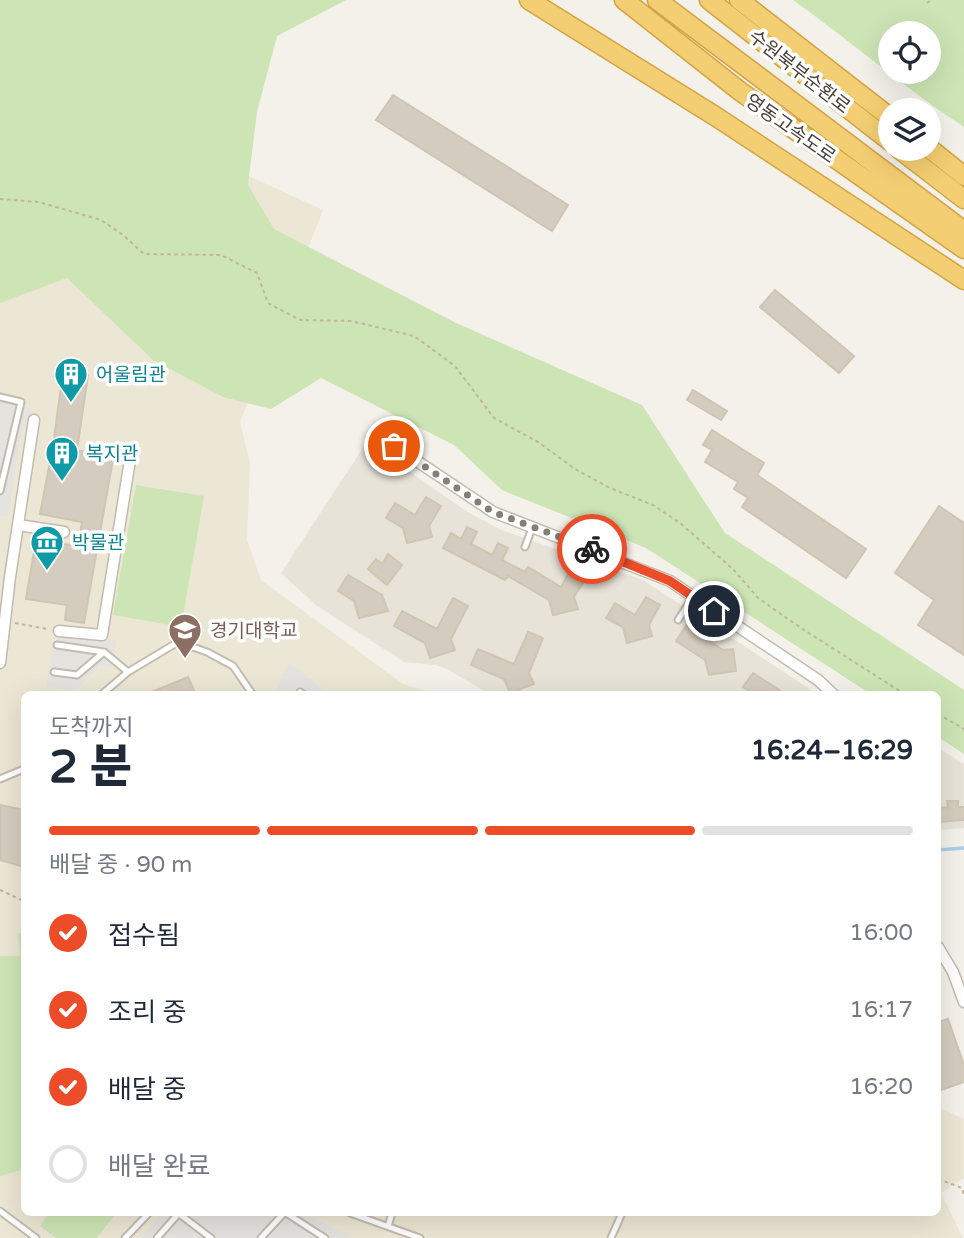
<!DOCTYPE html>
<html lang="ko">
<meta charset="utf-8">
<style>
body{margin:0;font-family:"Varela Round","Noto Sans KR",sans-serif;background:#f6f6f7;color:#1f2937;height:100vh;display:flex;flex-direction:column;font-size:26px;white-space:nowrap}
*{box-sizing:border-box;margin:0}
p{font-size:23px;color:#747a83}
.icon{flex:none;width:38px;height:38px;fill:none;stroke:currentColor;stroke-width:2;stroke-linecap:round;stroke-linejoin:round}
.map{position:relative;flex:1;overflow:hidden}
.details{position:absolute;left:21px;top:691px;width:920px;height:525px;display:flex;flex-direction:column;background:#fff;border-radius:10px;box-shadow:0 7px 28px #0002}
.details>*{flex:none}
.buttons{position:absolute;left:878px;top:21px;display:grid;gap:14px}
.buttons a{display:grid;place-items:center;width:63px;height:63px;border-radius:50%;background:#fff;box-shadow:0 7px 28px #0002;font-size:35px}
.pin{position:absolute;display:grid;place-items:center;width:60px;height:60px;color:#fff;margin:-30px;border:4px solid #fff;border-radius:50%;box-shadow:0 2px 7px #0007}
.courier{position:absolute;display:grid;place-items:center;width:70px;height:70px;margin:-35px;border:5px solid #ec4c28;border-radius:50%;background:#fff;color:#222;box-shadow:0 2px 9px #0007}
.summary em{font-style:normal;font-weight:800}
.summary div{display:flex;flex-direction:column-reverse}
.summary{display:flex;align-items:center;justify-content:space-between;height:119px;padding:0 28px}
h1{font-size:46px;font-weight:800;line-height:52px}
.bar{display:grid;grid-template-columns:repeat(4,1fr);gap:10px 7px;align-content:center;height:84px;padding:0 28px}
.bar i{height:9px;border-radius:5px;background:#e0e1e3}
.bar .on{background:#ec4c28}
.bar p{grid-column:span 4}
ol{padding:0 28px;list-style:none}
li{display:flex;align-items:center;gap:21px;height:77px}
li p{margin-inline-start:auto}
li .icon{padding:7px;border-radius:50%;background:#ec4c28;color:#fff;stroke-width:4}
li:last-child{color:#747a83}
li i{width:38px;height:38px;border:4px solid #e0e1e3;border-radius:50%}
.map>svg:first-child{display:block}
.residential{fill:#e7e3d8}
.education{fill:#ece6d4}
.green{fill:#cde5b5;fill-rule:evenodd}
.parking{fill:#e5e3e0}
.lines{fill:none;stroke-linecap:round;stroke-linejoin:round}
.stream{stroke:#aaceec;stroke-width:3.5}
.building{fill:#d4cdbf;stroke:#cfc5b3;stroke-width:2}
.lane-casing{stroke:#c1bcaf;stroke-width:9}
.street-casing{stroke:#c1bcaf;stroke-width:13}
.highway-casing{stroke:#d3a443;stroke-width:21}
.path{stroke:#bfb59e;stroke-width:2;stroke-dasharray:3.5 3.5;stroke-linecap:butt}
.lane{stroke:#fff;stroke-width:5}
.street{stroke:#fff;stroke-width:10}
.highway{stroke:#f4ce73;stroke-width:18}
.done{stroke:#837f76;stroke-width:7;stroke-dasharray:0 12.6}
.route{stroke:#ec4c28;stroke-width:9}
.labels{text-anchor:middle;stroke-width:7;stroke-linejoin:round;paint-order:stroke}
.street-label{font-size:19px;fill:#474138;stroke:#fff}
.culture-label{font-size:19px;fill:#0d838f;stroke:#fff;text-anchor:start}
.education-label{font-size:19px;fill:#785e54;stroke:#fff;text-anchor:start}
</style>
<div class="map">
<svg width="964" height="1238" viewBox="0 0 964 1238">
<rect width="100%" height="100%" fill="#f3f1e9"/>
<path class="residential" d="M367,442l99,69 33,18 144,51 176,115h-328l-42,-25 -13,-5 -32,-3 -88,-57 -35,-32z
M938,748l26,16v64l-26,2z"/>
<path class="education" d="M0,62l323,148 -83,212 10,41 -3,77 14,40 142,104 35,11h-414v518h914v-106l26,12v59l-23,15 22,45h-963z"/>
<path class="green" d="M0,0h346l-69,36 -20,76 -9,73 26,44 182,94 186,82 83,128 239,157v64l-26,-17v-42h-66l-226,-147 -144,-58 -48,-45 -133,-67 -50,31 -48,-12 -70,-37 -86,-82 -67,25z
M793,0h171v127c-60,-39 -113,-86 -171,-127zM929,33v39h-38v-39z
M136,485l68,11 -23,131 -68,-12z
M18,933h6v236l-24,7v-220h20z
M49,1213h67l-19,25h-41l-16,-12z"/>
<path class="parking" d="M0,401l32,7 -5,23 -5,-1 -14,86 -8,-1z
M56,631l61,9 -5,27 -12,-1 -25,25 -29,-5z
M288,662l43,33h-56z
M163,1213h140l51,25h-213z"/>
<g class="lines">
<path class="stream" d="M938,850l26,-2"/>
</g>
<path class="building" d="M393,95l175,110 -16,26 -176,-111z
M775,290l79,66 -15,17 -79,-66z
M63,372l25,3 -11,75 36,9 -29,164 -19,-3 2,-15 -41,-6 10,-59 42,6 4,-24 -42,-8 13,-68z
M693,390l34,21 -6,9 -34,-20z
M712,430l52,33 -7,12 109,74 -20,29 -104,-71 6,-9 -14,-9 4,-7 -33,-20 7,-12 -9,-5z
M426,497l15,9 -12,20 3,11 -25,6 -4,-15 -17,-10 9,-15 20,12z
M939,506l25,17v132l-46,-30 16,-25 -39,-27z
M467,527l10,5 -6,12 21,11 6,-12 10,5 -6,12 23,12 3,-5 33,20 10,-18 15,9 -12,19 4,12 -25,6 -4,-15 -41,-24 -3,4 -62,-32 8,-15 10,6z
M388,554l14,11 -15,20 -19,-16 8,-10 6,5z
M348,575l34,20 6,16 -29,7 -5,-17 -16,-10z
M646,597l14,8 -11,20 3,11 -25,7 -4,-16 -17,-9 9,-15 20,12z
M453,598l15,8 -17,33 4,11 -25,8 -5,-15 -31,-17 8,-15 35,18z
M686,626l37,24 10,-1 3,22 -27,4 -4,-15 -29,-19z
M528,632l15,6 -14,35 5,11 -24,9 -6,-14 -33,-14 7,-16 36,15z
M753,673l34,22h-32l-12,-8z
M188,677l8,18h-49v-1z
M947,801h11v6h6v13l-25,2 -1,-14 10,-1z
M0,805l24,5v57l-24,-7z
M948,1019l16,46v17l-26,9v-69z"/>
<g class="lines">
<defs>
<path id="lane" d="M0,397l21,5 -21,89
M525,547l7,-19
M678,620l15,-23
M57,645l47,7 24,20
M54,672l23,3 27,-23
M300,692l5,3
M101,695l27,-23 50,-30 29,10 26,14 20,29
M0,779l24,-10
M0,1211l36,27
M178,1213l33,25
M286,1213l39,25
M350,1213l70,25
M388,1226l4,-13
M125,1238l24,-25
M157,1238l22,-25
M261,1238l23,-25
M611,1238l11,-25"/>
<path id="street" d="M375,433l118,79 177,69 148,99 16,15
M18,525l46,7
M59,631l43,4 28,-175
M0,663l10,-86 24,-157
M938,947l15,25 11,30"/>
<path id="highway" d="M529,0l186,116 249,164
M624,0l117,92 223,157
M657,0l307,231
M709,0l182,142
M739,0l152,118
M929,148l35,28
M899,149l65,50"/>
</defs>
<use href="#lane" class="lane-casing"/>
<use href="#street" class="street-casing"/>
<use href="#highway" class="highway-casing"/>
<path class="path" d="M927,3l5,-3
M0,199l39,3 62,18 22,15 21,19 77,1 36,18 11,30 32,17 51,1 63,15 41,30 39,52 44,24 37,27 35,19 43,17 27,18 53,46 25,29 43,30 105,67
M15,623l32,6
M938,714l26,15
M0,890l24,11
M938,1179l24,9 2,7"/>
<use href="#lane" class="lane"/>
<use href="#street" class="street"/>
<use href="#highway" class="highway"/>
</g>
<g class="lines">
<path class="done" d="M394,446l99,66 99,37"/>
<path class="route" d="M592,549l78,32 44,30"/>
</g>
<defs>
<symbol id="building-pin" viewBox="-11 -11 22 30"><path d="M0 17L-7.5 6A9.5 9.5 0 1 1 7.5 6Z" fill="#0f9aa8" stroke="#fff"/><path d="M-4-6H4V6H1V3H-1V6H-4ZM-2.5-4.3h1.7v1.8h-1.7ZM.8-4.3h1.7v1.8H.8ZM-2.5-1h1.7V.8h-1.7ZM.8-1h1.7V.8H.8Z" fill="#fff"/></symbol>
<symbol id="museum-pin" viewBox="-11 -11 22 30"><path d="M0 17L-7.5 6A9.5 9.5 0 1 1 7.5 6Z" fill="#0f9aa8" stroke="#fff"/><path d="M0-6L6-3V-2H-6V-3ZM-5-1h2V3h-2ZM-1-1h2V3h-2ZM3-1h2V3H3ZM-6 4H6V6H-6Z" fill="#fff"/></symbol>
<symbol id="university-pin" viewBox="-11 -11 22 30"><path d="M0 17L-7.5 6A9.5 9.5 0 1 1 7.5 6Z" fill="#8d6e63" stroke="#fff"/><path d="M0-5L7-2L0 1L-7-2ZM-4 1L0 2.5L4 1V4Q0 6-4 4Z" fill="#fff"/></symbol>
</defs>
<g fill-rule="evenodd">
<use href="#building-pin" x="52" y="355" width="38" height="52"/>
<use href="#building-pin" x="43" y="434" width="38" height="52"/>
<use href="#museum-pin" x="28" y="523" width="38" height="52"/>
<use href="#university-pin" x="166" y="611" width="38" height="52"/>
</g>
<g class="labels">
<g class="street-label">
<text transform="translate(800 71) rotate(38)" y="7">수원북부순환로</text>
<text transform="translate(791 128) rotate(35)" y="7">영동고속도로</text>
</g>
<g class="culture-label">
<text x="96" y="381">어울림관</text>
<text x="86" y="460">복지관</text>
<text x="72" y="549">박물관</text>
</g>
<g class="education-label">
<text x="210" y="637">경기대학교</text>
</g>
</g>
</svg>
<div class="buttons">
<a><svg class="icon" aria-label="locate" viewBox="0 0 24 24"><circle cx="12" cy="12" r="6"/><path d="M12 2v4M12 18v4M2 12h4M18 12h4"/></svg></a>
<a><svg class="icon" aria-label="layers" viewBox="0 0 24 24"><path d="M12 4l9 5-9 5-9-5zM3 14l9 5 9-5"/></svg></a>
</div>
<div class="pin" style="left:394px;top:446px;background:#ea580c"><svg class="icon" aria-label="bag" viewBox="0 0 24 24"><path d="M5 8h14l-1 12H6zM9 8a3 3 0 0 1 6 0"/></svg></div>
<div class="pin" style="left:714px;top:611px;background:#1f2937"><svg class="icon" aria-label="home" viewBox="0 0 24 24"><path d="M3 11l9-7 9 7M6 9v11h12V9"/></svg></div>
<div class="courier" style="left:592px;top:549px"><svg class="icon" aria-label="bike" viewBox="0 0 24 24"><circle cx="6" cy="16" r="4"/><circle cx="18" cy="16" r="4"/><path d="M6 16l4-8h5l3 8M10 8l3 8H6M13 5h3"/></svg></div>
<section class="details">
<div class="summary"><div><h1>2 분</h1><p>도착까지</p></div><em>16:24–16:29</em></div>
<div class="bar"><i class="on"></i><i class="on"></i><i class="on"></i><i></i><p>배달 중 · 90 m</p></div>
<ol>
<li><svg class="icon" aria-label="check" viewBox="0 0 24 24"><path d="M5 12l5 5 9-10"/></svg>접수됨<p>16:00</p></li>
<li><svg class="icon" aria-label="check" viewBox="0 0 24 24"><path d="M5 12l5 5 9-10"/></svg>조리 중<p>16:17</p></li>
<li><svg class="icon" aria-label="check" viewBox="0 0 24 24"><path d="M5 12l5 5 9-10"/></svg>배달 중<p>16:20</p></li>
<li><i></i>배달 완료</li>
</ol>
</section>
</div>
